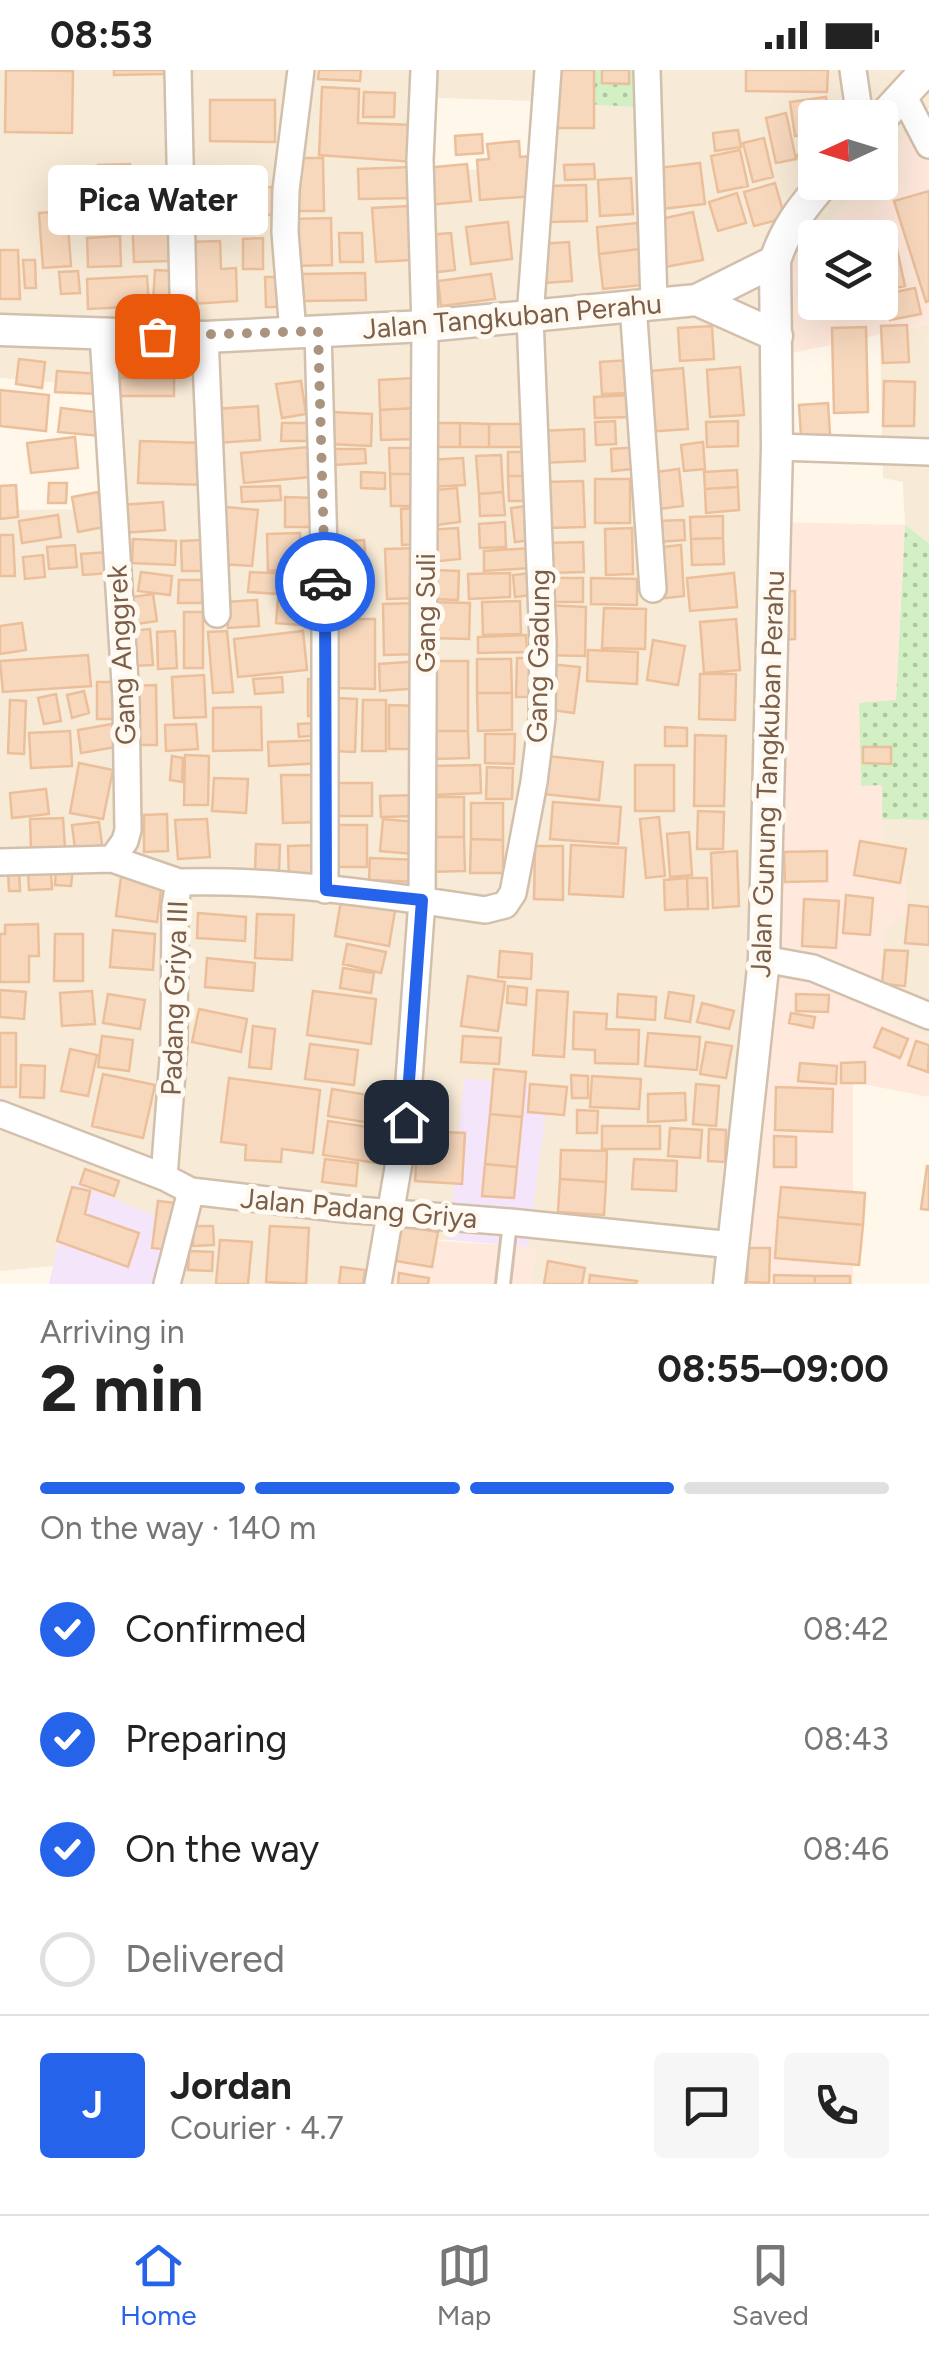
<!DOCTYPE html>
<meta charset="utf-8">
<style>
body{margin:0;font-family:Figtree,sans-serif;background:#f6f6f6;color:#222;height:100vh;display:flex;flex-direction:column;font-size:38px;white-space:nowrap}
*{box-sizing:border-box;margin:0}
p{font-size:32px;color:#767676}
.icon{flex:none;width:55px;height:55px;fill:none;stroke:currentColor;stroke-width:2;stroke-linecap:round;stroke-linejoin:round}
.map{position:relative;height:1214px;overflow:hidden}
.drawer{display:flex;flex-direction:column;background:#fff;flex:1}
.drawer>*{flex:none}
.needle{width:65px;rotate:266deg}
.controls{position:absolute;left:798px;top:30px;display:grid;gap:20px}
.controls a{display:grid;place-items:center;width:100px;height:100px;border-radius:10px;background:#fff;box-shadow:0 10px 40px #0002;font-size:50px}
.pin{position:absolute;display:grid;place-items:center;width:85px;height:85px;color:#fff;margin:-42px;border-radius:20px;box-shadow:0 5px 15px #0006}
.courier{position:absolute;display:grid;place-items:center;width:100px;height:100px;margin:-50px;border:8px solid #2563eb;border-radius:50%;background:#fff;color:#222;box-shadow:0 2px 12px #0007}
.bubble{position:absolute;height:70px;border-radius:10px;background:#fff;box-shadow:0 10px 40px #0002;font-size:32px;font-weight:700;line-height:70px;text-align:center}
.headline em{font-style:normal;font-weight:700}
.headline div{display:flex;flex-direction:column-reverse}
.headline{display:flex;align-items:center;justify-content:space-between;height:170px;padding:0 40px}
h1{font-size:65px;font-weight:700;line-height:75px}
.bar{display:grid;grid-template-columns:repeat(4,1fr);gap:15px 10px;align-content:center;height:120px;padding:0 40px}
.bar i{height:12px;border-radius:8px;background:#e0e0e0}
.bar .current{background:#2563eb}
.bar p{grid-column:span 4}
.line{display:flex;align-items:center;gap:25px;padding:0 40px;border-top:2px solid #e0e0e0}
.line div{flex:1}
.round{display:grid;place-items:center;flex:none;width:105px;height:105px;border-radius:10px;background:#f6f6f6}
ol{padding:0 40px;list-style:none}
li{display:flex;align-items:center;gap:30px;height:110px}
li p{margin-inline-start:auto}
li .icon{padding:10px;border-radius:50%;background:#2563eb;color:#fff;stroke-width:4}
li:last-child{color:#767676}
li i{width:55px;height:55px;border:5px solid #e0e0e0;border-radius:50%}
.status{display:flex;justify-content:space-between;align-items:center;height:70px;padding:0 50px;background:#fff;direction:ltr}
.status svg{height:28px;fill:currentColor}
.tabs{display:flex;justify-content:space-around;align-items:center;height:140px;border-top:2px solid #e0e0e0;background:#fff;font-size:28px;color:#767676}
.tabs a{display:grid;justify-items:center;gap:5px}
.tabs .current{color:#2563eb}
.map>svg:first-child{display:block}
.residential{fill:#f7ead6;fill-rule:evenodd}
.commercial{fill:#ffe9dc}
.education{fill:#f5e5fb}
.grass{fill:url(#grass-dots)}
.building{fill:#f7d8bd;stroke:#ecbf9b;stroke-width:2.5}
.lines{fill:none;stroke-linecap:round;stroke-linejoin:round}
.service-casing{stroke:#d3c0ac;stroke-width:18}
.minor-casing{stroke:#d3c0ac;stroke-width:30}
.tertiary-casing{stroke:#d3c0ac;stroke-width:35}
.service{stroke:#fff;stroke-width:12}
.minor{stroke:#fff;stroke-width:25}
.tertiary{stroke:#fff;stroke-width:30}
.done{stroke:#aa9480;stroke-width:10;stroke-dasharray:0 18}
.route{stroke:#2563eb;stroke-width:12}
.labels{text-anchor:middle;stroke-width:10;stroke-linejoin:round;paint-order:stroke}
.street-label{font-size:28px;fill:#7d5e48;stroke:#fffaf1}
</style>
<div class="status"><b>08:53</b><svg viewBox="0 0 49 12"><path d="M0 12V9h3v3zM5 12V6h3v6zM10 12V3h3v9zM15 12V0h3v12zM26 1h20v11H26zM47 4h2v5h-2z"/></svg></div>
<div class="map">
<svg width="929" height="1214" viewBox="0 0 929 1214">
<defs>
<pattern id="grass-dots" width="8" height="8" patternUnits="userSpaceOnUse" patternTransform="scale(2.5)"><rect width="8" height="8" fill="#d3efc4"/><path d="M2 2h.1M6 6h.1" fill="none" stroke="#b0c5a1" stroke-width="1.8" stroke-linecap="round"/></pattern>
</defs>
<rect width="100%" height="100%" fill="#fff7e9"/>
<path class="residential" d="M0,0h534v31l106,-31h289v38l-49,57v-47h-65v64l49,1 -56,65 -39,110v434l-41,492h-197l5,-36 -8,-1 -63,-168 -16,161 -73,-3 -8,47h-195l-102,-101 -18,83 -53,5v-761l106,-1 -8,-123 -98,-8zM412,27l122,4 -3,68 -122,1z
M929,254v219l-24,-18 -2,-43 -20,-4 -3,-142z
M882,749l47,1v220l-54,-23 9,-85z"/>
<path class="commercial" d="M914,55l15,37v162l-160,34 -21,-22 67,-97v63h65v-64l-63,-1 47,-54 16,-1v-17z
M775,452l130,3 -9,175 -35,86 21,-2 2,95 22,-4 1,38 -23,19 -9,84 54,24v57l-76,-15v202h-125l35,-293z
M375,1167l161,10 -5,37h-163z"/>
<path class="education" d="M464,1008l85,10 -21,159 -79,-7z
M72,1112l113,46 -12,56h-124z"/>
<path class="grass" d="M534,0h106l-3,37 -103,-6z
M905,455l24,18v277l-47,-1v-34l-21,1 -2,-83 37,-3z"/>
<path class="building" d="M6,0l67,1 -1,62 -67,-1z
M114,0h50v4l-50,1z
M319,0h42l-1,11 -42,-2z
M553,0h41v58h-41z
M602,0h27v14l-27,-1z
M746,0h82l-1,22 -81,-1z
M322,17l37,2 -1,34 57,2 -1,37 -95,-7z
M364,22l31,1 -1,24h-31z
M826,27l3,21h-14v15l-20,3 -5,-34z
M210,30h65v42l-65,-1z
M786,43l10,46 -20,4 -10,-45z
M738,60l3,17 -26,4 -2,-18z
M482,64l1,19 -27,2 -1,-19z
M764,68l9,39 -20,5 -10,-39z
M519,71l1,16 12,-1 3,40 -55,4 -3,-40 12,-1 -2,-15z
M815,73v25l-7,5 -11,-18z
M740,80l8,36 -30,6 -7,-36z
M295,88h28l1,53h-28z
M700,93l5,41 -43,5 -4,-41z
M130,94l2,22 -34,2v-23z
M467,94l4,37 -43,4 -3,-37z
M594,94l1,15 -30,1 -1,-15z
M412,97v31l-53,1 -1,-30z
M183,103h33v48h-32z
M631,108l2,36 -33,2 -2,-36z
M74,109h20l1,9 -21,1z
M775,113l10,35 -31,8 -10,-34z
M252,115l1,32 -25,2 -2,-33z
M586,115l1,36 -38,1 -1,-36z
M274,117l1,28h-20l-1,-27z
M929,121v110l-3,1 -32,-101z
M737,123l9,30 -28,8 -9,-29z
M408,136l4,54 -36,2 -4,-54z
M67,141l4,55 -28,2 -4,-55z
M693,142l10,48 -38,7 -9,-47z
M168,146l1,45 -35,1 -2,-45z
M331,148l1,47 -37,1v-47z
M508,152l4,37 -41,5 -5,-37z
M637,153l3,26 -41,5 -2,-27z
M893,161l12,55 -25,5v-53h-19z
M339,163h23l1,29h-23z
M451,163l4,37 -25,3 -4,-38z
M120,166l1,30 -33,1 -1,-29z
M263,168v31h-20v-30z
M220,171l1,28 15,-1 1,33 -45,3 -3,-62z
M569,172l3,39 -28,2 -3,-39z
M640,179l3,36 -40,4 -4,-35z
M0,180h18l2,49h-20z
M23,190h12l1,28h-11z
M155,200l19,1 -2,33 -19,-2z
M78,201l2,22 -19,1 -2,-22z
M365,203l1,27 -63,1 -1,-27z
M491,204l4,25 -54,7 -3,-25z
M147,206l2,30 -61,3 -1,-30z
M265,207h21l1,30h-21z
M915,218l6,26 -31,6 -5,-26z
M907,255l2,37 -26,1 -2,-37z
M712,256l2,33 -34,2 -2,-33z
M866,257l2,85 -34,1 -2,-85z
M19,289l26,3 -3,26 -26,-4z
M630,290l2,33 -30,1 -2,-32z
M116,294h47l-1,12h-46z
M740,297l4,48 -34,2 -3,-47z
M683,298l5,61 -43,3 -5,-60z
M57,301l43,3 -2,20 -43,-2z
M112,308h62v18h-62z
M415,308l1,30 -36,2 -1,-30z
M301,311l5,33 -24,4 -6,-34z
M884,311l31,1 -1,44h-31z
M0,320l49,5 -3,36 -46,-5z
M631,325l1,22 -37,1 -1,-21z
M828,333l2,32 -29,2 -2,-32z
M258,336l2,34 -43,3 -2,-34z
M61,338l42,5 -3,23 -42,-4z
M416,338l1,31 -36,1 -1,-30z
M331,342l41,2 -1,32 -42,-2z
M615,351l1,23 -20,1 -1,-23z
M738,351v25l-31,1 -1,-25z
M282,353h27v18h-28z
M431,353h29v24h-29z
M460,353l29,1v23h-29z
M489,354h34v23h-34z
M584,359l1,32 -45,2 -2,-32z
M75,367l3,31 -47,5 -4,-30z
M140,371l64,2 5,42 -71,-2z
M703,372l2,27 -21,2 -3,-26z
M309,377l2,30 -67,6 -3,-30z
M641,377l1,21 -30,3 -1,-22z
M389,378h29v26h-28z
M334,379h31l1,14 -32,2z
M508,382h18l1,24h-19z
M501,385l2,37 -24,2 -3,-38z
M463,388l2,27 -37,2 -1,-27z
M679,399l4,37 -32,4 -3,-37z
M737,400l1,17 -33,2 -1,-17z
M361,402l24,1v16l-24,-1z
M390,404h28l1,32h-28z
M508,406h19v25h-18z
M595,409h35v44h-35z
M583,411l2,46 -39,1 -1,-46z
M49,413h18l-1,20h-18z
M16,415l2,32 -18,2v-33z
M280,416l1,14 -39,2 -1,-15z
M738,417l1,23 -33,3 -1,-24z
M457,418l3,34 -32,4 -3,-35z
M98,422l6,35 -26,5 -6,-35z
M503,422l2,23 -25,1 -1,-22z
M285,427l30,1 -1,29h-29z
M163,432l2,28 -43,3 -2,-28z
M527,436l4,34 -16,2 -4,-34z
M226,437l32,3 -6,56 -32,-2z
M419,438l2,36 -19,1 -1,-36z
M58,445l3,22 -39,6 -3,-22z
M723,446v22l-32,1 -1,-22z
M684,450l1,20 -27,2 -1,-21z
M505,452l1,25 -26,1 -1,-24z
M458,458l2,31 -30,3 -3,-32z
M632,458l1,46 -27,1 -1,-46z
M300,463l1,36 -33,2 -1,-37z
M0,465h13l2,41h-15z
M723,468l1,26 -32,1 -1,-26z
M133,469l43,2 -1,24 -43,-2z
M202,470v31h-20l-1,-30z
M364,470l5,59 -31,2 -4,-59z
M583,472l1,30 -38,1 -1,-30z
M75,475l2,22 -28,2 -2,-22z
M681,475l3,51 -27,3 -4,-51z
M417,478l2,50 -32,1 -2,-50z
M531,478v20l-47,3v-20z
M108,482l2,21 -27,2 -2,-21z
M43,485l2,22 -20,2 -2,-22z
M433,500l26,1 -1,29 -26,-1z
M141,502l31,4 -2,19 -32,-4z
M250,502l47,2 -1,21 -48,-3z
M510,503v24l-41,2 -1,-25z
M531,503l1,22 -17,2 -2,-22z
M734,503l3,34 -47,4 -3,-33z
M549,508h34v24h-34z
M591,508l46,1v26l-46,-1z
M179,510h24l-1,23h-24z
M795,521v48l-16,1v-48z
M153,524l4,27 -27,4 -4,-27z
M278,529l25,2 -2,24 -25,-2z
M257,530l2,26 -31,2 -2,-26z
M520,531l1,33 -38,1 -1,-33z
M427,532l43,1 -1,36 -42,-1z
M418,533l2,51 -36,1 -1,-51z
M544,535l42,2 -1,49 -42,-1z
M604,538l42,1 -1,40 -43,-1z
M184,542h19v56h-19z
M338,549h37v70l-37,-1z
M736,549l4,51 -36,3 -4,-51z
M22,553l4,27 -26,4v-28z
M150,559l3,36 -22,1 -2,-35z
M175,561l2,37 -19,1 -1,-37z
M227,561l6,61 -20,1 -5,-61z
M303,561l4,39 -69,7 -4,-38z
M526,565l1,17 -49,1v-16z
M653,570l32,6 -7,39 -31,-5z
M588,580l50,2 -1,32 -50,-3z
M88,585l3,31 -88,6 -3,-31z
M517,588h21l-1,39h-21z
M477,589h34l1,34h-35z
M421,591l1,27 -42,3 -1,-27z
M434,591h34v70h-33z
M549,594l31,3 -6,46 -30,-4z
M700,604h36l-1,46 -36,-1z
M204,605l2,42 -32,1 -2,-41z
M282,607l1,15 -28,2 -2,-15z
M308,609h15v37h-15z
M97,612h18l1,37h-19z
M156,615l1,60h-25l-1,-59z
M84,621l5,22 -17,5 -5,-23z
M477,623h35v37l-34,1z
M56,624l5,27 -17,3 -6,-26z
M335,628l22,1 -2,53 -22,-1z
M10,630l16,1 -2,53 -16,-1z
M363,630h23v51h-24z
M389,635l30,1v43h-30z
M261,637l1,43 -49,1v-43z
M319,653l1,12 -21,2 -1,-13z
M112,654l4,23 -35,6 -3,-23z
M196,654l2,25 -32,2 -1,-26z
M665,657l22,1v18h-22z
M70,661l2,35 -41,2 -2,-35z
M435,661h33l1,27 -33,1z
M485,664h30l-1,30 -29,-1z
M695,665l31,1 -2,70h-30z
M321,670l2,23 -54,3 -1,-24z
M863,677h28v17l-28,-1z
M185,685l24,1 -1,49h-24z
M172,686l11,2 -1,24 -12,-2z
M547,686l56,6 -4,38 -56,-6z
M79,693l34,7 -10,49 -33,-6z
M480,695l1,28 -50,2v-29z
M635,695h39v46h-39z
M487,697l26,1 -1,31h-26z
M281,705h39l1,47 -38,1z
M214,708l34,1 -2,34 -34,-2z
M331,713h41v33h-41z
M46,719l3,25 -37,4 -2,-25z
M419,725v21l-38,1 -1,-21z
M425,727h39v40h-38z
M553,732l68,5 -3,37 -68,-5z
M471,733h32v37l-32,-1z
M698,741l26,1 -1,37h-26z
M167,744l1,37 -24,1v-37z
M659,747l6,59 -19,2 -6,-59z
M63,748l2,30 -34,1 -1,-30z
M207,749l3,38 -32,2 -3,-39z
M383,749l33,3 -3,32 -33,-3z
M99,752l3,23 -27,4 -3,-24z
M329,755h38v42h-37z
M689,762l3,43 -22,2 -3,-43z
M426,767h38l1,34 -39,1z
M471,769l32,1v33h-33z
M860,771l46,8 -6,34 -46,-8z
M256,774l24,1 -1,27 -24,-1z
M322,775l1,37h-34l-1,-36z
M571,775l55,3 -3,49 -54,-3z
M535,776h28v54l-29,-1z
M737,781l2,55 -26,2 -2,-55z
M827,781v30l-42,1 -1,-30z
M370,788l49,2 -1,22 -49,-2z
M56,796l17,1 -2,19 -16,-1z
M19,798l1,23h-11l-1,-22z
M51,800l1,19 -23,1 -1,-19z
M121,807l41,5 -5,40 -41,-6z
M687,808l1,31 -23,1 -1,-30z
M687,808h20l1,31h-20z
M342,825l54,10 -7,41 -54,-10z
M846,825l27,3 -3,37 -27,-2z
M804,829l35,2 -3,47 -34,-2z
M909,835l20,2v38l-24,-2z
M198,843l48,4 -1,24 -48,-3z
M257,844l37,1 -2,45 -37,-2z
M38,854l1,32h-10v26h-29v-48h5v-9z
M113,860l42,4 -2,36 -43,-3z
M55,864h28v47h-29z
M347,874l39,8 -5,21 -38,-9z
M885,880l23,1 -3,35 -23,-2z
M500,881l32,3 -1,25 -33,-2z
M207,888l48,5 -2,28 -48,-4z
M343,898l31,5 -3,20 -31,-5z
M468,906l37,6 -7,49 -37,-5z
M508,916l19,2 -1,17 -19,-2z
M0,920l26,2 -2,27 -24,-2z
M537,920l31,2 -4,65 -31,-2z
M92,921l3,33 -33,2 -2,-33z
M313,921l63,8 -5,45 -64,-9z
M669,922l25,4 -4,26 -25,-4z
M108,924l37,6 -5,29 -37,-6z
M618,924l38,3 -1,23 -38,-3z
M796,924l33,1 -1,17 -32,-1z
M702,933l32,8 -5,18 -32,-7z
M199,939l48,10 -6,33 -49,-10z
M574,942l33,2 -1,15 33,1 -1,34 -43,-1v-13l-22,-1z
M791,943l24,4 -2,11 -24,-5z
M253,956l22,3 -4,40 -22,-2z
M882,958l26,11 -8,19 -26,-11z
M0,963h16v54h-16z
M648,963l52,4 -3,33 -52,-4z
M102,966l31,4 -4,31 -31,-4z
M463,966l38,2 -2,26 -38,-2z
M916,971l13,4 -1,27 -20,-7z
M706,972l26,4 -6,32 -26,-4z
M310,974l48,6 -4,35 -49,-6z
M70,979l27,6 -9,41 -27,-5z
M865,992v21h-24v-20z
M800,993l37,3 -1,18 -38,-3z
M21,995l24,1 -1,32 -24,-1z
M494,999l32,3 -4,45 -32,-3z
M103,1004l52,11 -12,53 -51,-12z
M571,1005l17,1v22h-16z
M592,1006l49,3 -2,30 -49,-2z
M229,1008l91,12 -7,63 -31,-4 -1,13 -36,-2 1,-15 -25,-3z
M530,1014l37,3 -3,28 -36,-3z
M696,1014l23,2 -3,40 -23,-2z
M776,1017l57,2 -1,43 -57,-2z
M332,1019l54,9 -4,27 -54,-9z
M685,1023l1,27 -38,2v-28z
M577,1040l21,1 -1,22h-20z
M490,1044l32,3 -5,50 -32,-3z
M328,1051l54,8 -5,34 -54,-8z
M602,1056h58v23h-58z
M670,1058l32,2 -2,28 -32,-2z
M709,1059l17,1 -1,32 -17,-1z
M418,1061l47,2 -3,51 -47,-3z
M774,1066l22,1v30h-22z
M561,1080l46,1 -1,31 -46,-3z
M325,1089l33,4 -2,23 -34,-4z
M634,1089l43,2 -1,30 -44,-2z
M485,1094l32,3 -3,31 -32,-2z
M927,1096h2v44l-8,-1z
M85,1099l34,12 -5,15 -34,-12z
M560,1109l46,3 -2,33 -46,-3z
M72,1117l18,4 -5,23 54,19 -11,34 -71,-26z
M781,1117l84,6 -2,32 -85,-8z
M158,1131l18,2 -5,47 -19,-2z
M778,1147l85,8 -4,40 -84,-7z
M193,1156h20l1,19 -21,1z
M270,1156l39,2 -3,56 -40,-2z
M402,1156l36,6 -6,35 -36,-6z
M220,1170l32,2 -4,42h-32z
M748,1178h22l-1,35 -22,-1z
M189,1181l24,1 -1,19 -24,-1z
M548,1191l37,7 -3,16h-38z
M341,1197l24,3 -2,14h-24z
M399,1203l30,5 -1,6h-30z
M590,1205l47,6 -1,3h-47z
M774,1205l41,1v8h-41z
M815,1206h35v8h-35z"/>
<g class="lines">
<defs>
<path id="service" d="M503,1214l7,-62"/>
<path id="minor" d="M178,0l6,267
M647,0l7,233
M853,0l7,48
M903,25l26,50
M633,235l20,284
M318,261l7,257v302
M293,263l-8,-101 1,-42 15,-120
M205,267l12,277
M777,377l152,5
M112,789l67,23
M0,792l112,-3 13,-18 3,-11 -2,-131 -23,-364
M764,889l49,9 116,48
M0,1044l164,63 27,14 153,18 166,13 222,23
M164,1107l10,-131 1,-140 4,-24c101,-3 206,13 306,28l20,-5 8,-12 21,-111 8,-64 1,-75 -13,-326 18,-247
M167,1214l24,-93
M378,1214l28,-162 16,-222 3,-574 -5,-166 4,-90"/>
<path id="tertiary" d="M880,50l46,-50
M697,230l78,-39
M0,260l205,7 220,-11 272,-26 80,36
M729,1214l35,-325 13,-512 -2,-186c10,-32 27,-53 49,-79"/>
</defs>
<use href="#service" class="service-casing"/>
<use href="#minor" class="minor-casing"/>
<use href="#tertiary" class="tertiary-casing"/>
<use href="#service" class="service"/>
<use href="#minor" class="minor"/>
<use href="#tertiary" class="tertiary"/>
</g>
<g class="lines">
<path class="done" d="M157,266l161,-5 7,251"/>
<path class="route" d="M325,512l1,308 96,10 -16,222"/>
</g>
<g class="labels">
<g class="street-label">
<text transform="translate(512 246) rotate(-5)" y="10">Jalan Tangkuban Perahu</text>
<text transform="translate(425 543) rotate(-90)" y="10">Gang Suli</text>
<text transform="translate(121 585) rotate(-93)" y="10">Gang Anggrek</text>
<text transform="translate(538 586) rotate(-89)" y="10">Gang Gadung</text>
<text transform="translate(767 704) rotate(-88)" y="10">Jalan Gunung Tangkuban Perahu</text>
<text transform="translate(174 928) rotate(-88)" y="10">Padang Griya III</text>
<text transform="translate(359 1138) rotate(5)" y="10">Jalan Padang Griya</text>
</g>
</g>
</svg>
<div class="controls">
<a><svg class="needle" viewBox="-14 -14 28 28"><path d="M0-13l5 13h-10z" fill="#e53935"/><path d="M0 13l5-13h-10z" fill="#767676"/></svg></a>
<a><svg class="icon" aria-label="layers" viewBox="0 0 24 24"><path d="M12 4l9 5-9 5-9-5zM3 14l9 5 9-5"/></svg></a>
</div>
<div class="pin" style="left:157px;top:266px;background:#ea580c"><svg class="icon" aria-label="bag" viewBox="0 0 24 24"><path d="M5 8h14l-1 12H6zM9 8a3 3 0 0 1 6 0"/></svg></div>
<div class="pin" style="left:406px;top:1052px;background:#1f2937"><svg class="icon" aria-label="home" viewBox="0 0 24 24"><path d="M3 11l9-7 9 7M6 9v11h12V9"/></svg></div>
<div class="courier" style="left:325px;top:512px"><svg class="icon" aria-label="car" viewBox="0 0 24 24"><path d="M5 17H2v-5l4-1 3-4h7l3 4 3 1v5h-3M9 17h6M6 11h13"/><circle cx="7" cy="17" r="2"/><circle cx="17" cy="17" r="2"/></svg></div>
<div class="bubble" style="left:48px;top:95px;width:220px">Pica Water</div>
</div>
<section class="drawer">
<div class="headline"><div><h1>2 min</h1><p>Arriving in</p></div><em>08:55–09:00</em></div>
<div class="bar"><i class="current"></i><i class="current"></i><i class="current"></i><i></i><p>On the way · 140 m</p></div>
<ol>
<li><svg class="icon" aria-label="check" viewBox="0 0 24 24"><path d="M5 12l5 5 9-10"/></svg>Confirmed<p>08:42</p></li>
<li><svg class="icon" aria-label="check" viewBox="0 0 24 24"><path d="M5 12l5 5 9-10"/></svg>Preparing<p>08:43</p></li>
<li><svg class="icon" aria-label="check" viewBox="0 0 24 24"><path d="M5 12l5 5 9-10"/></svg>On the way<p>08:46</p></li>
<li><i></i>Delivered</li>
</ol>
<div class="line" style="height:180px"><b class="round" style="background:#2563eb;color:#fff">J</b><div><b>Jordan</b><p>Courier · 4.7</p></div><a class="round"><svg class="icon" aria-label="chat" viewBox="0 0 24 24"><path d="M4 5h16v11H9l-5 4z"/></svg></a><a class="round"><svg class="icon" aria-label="phone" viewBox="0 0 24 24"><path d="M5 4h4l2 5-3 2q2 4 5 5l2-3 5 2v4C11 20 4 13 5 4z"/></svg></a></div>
</section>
<nav class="tabs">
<a class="current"><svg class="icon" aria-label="home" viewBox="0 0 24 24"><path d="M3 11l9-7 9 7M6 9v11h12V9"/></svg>Home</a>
<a><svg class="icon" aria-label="map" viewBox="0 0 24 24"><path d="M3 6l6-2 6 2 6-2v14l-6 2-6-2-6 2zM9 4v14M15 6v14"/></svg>Map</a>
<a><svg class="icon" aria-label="saved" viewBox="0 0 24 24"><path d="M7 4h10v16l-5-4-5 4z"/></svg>Saved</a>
</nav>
